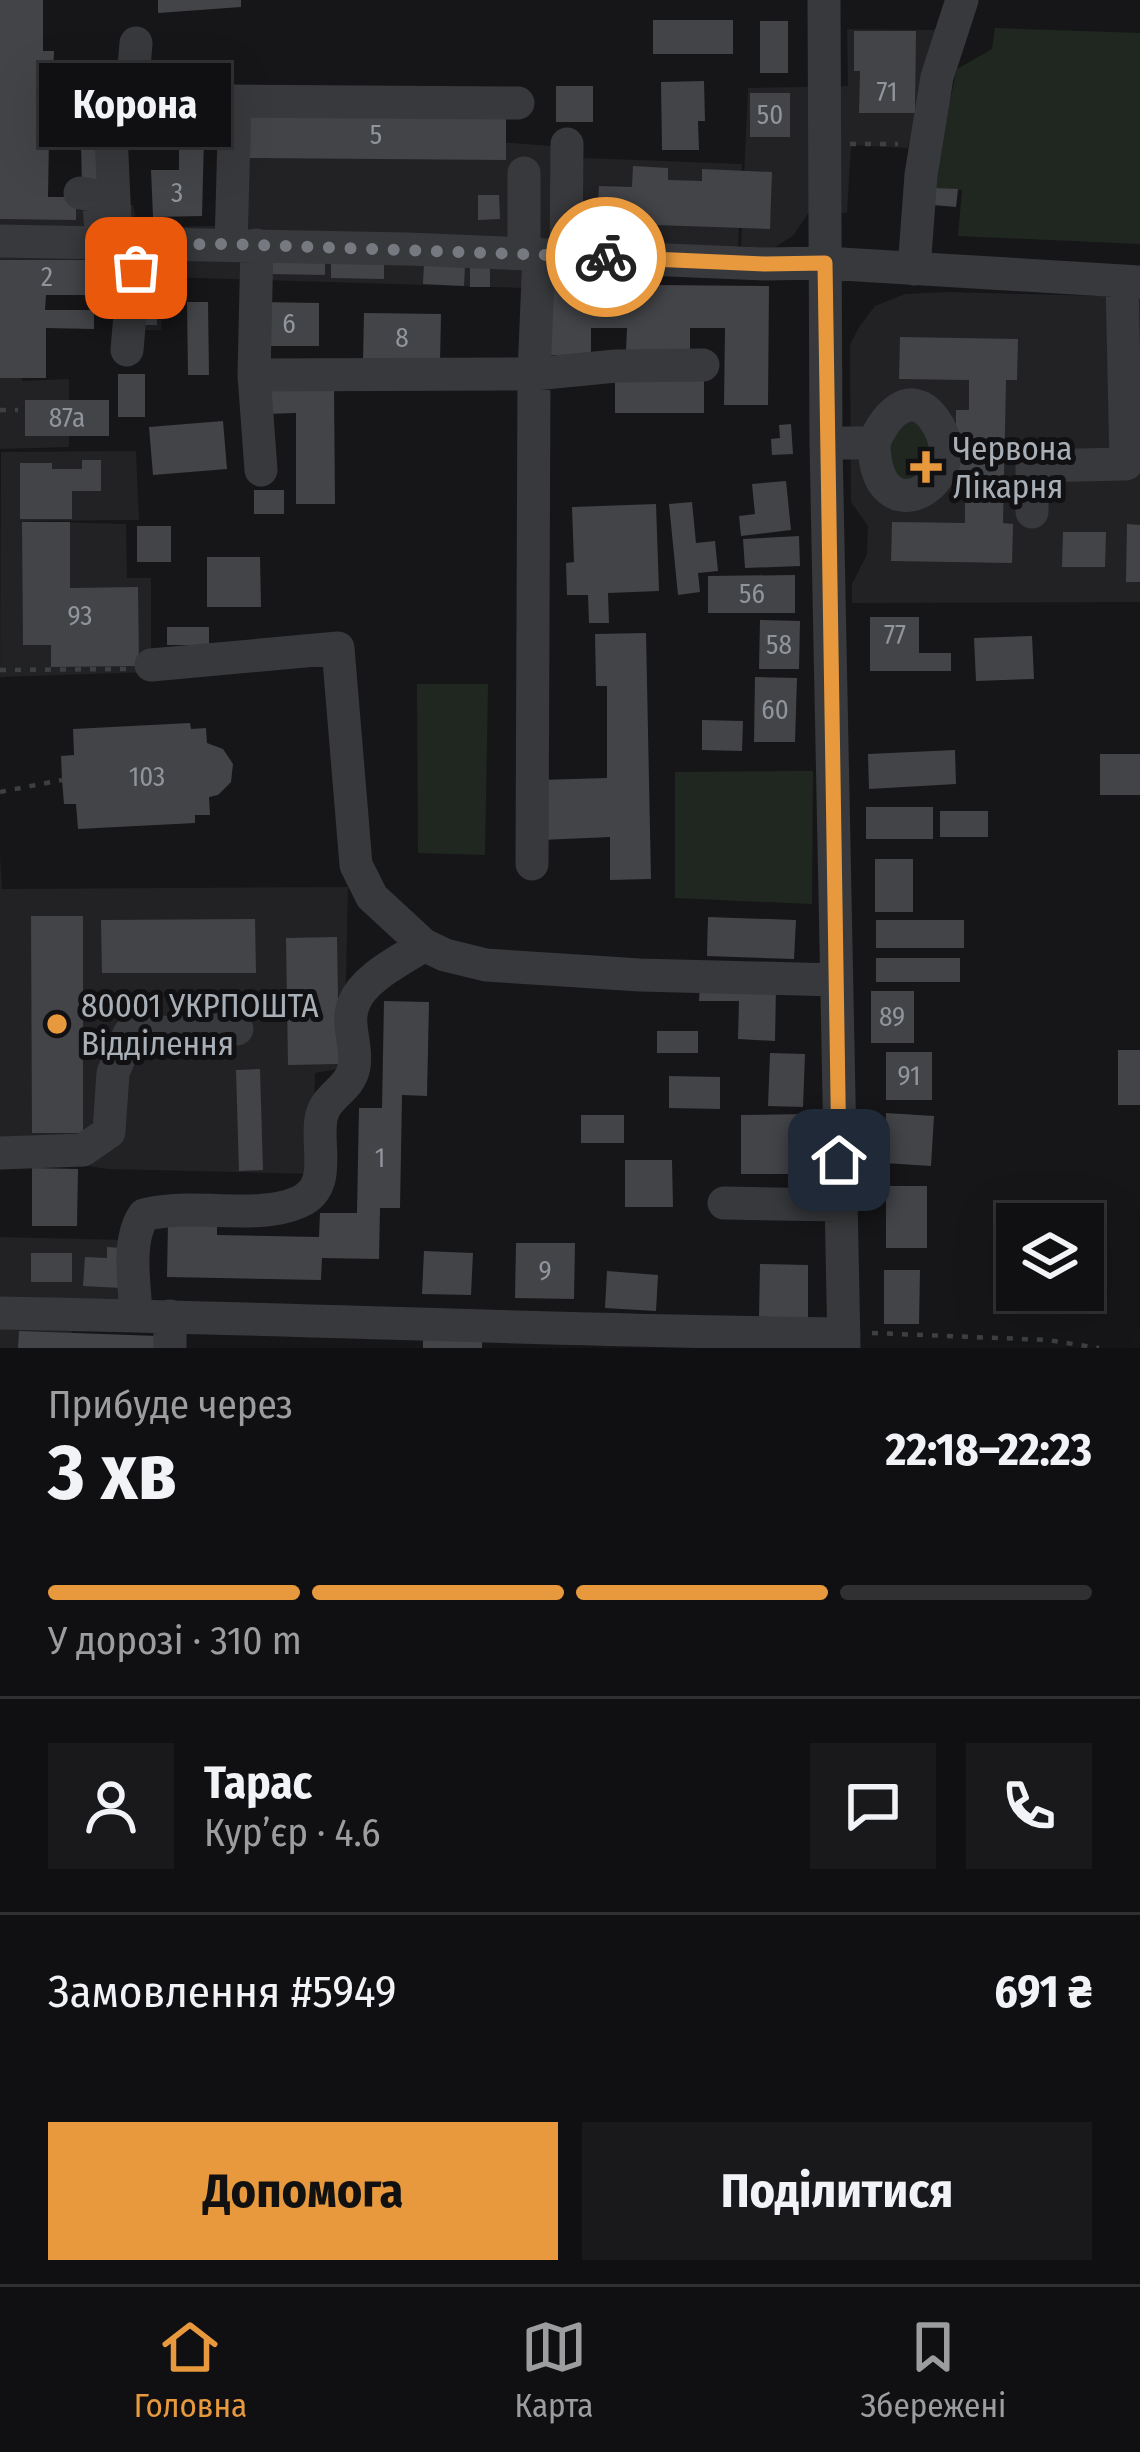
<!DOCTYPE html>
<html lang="uk">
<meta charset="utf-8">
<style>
body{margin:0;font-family:"Fira Sans Condensed",sans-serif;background:#19191b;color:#f1f3f6;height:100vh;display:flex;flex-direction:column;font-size:45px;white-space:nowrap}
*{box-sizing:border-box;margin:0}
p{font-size:39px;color:#9c9d9f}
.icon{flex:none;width:66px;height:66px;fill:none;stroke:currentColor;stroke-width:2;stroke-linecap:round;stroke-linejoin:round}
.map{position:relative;height:1348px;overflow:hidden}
.sheet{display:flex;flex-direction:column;background:#101012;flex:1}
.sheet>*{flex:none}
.buttons{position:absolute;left:996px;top:1203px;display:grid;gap:24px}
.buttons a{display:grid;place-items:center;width:108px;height:108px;border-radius:0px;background:#101012;box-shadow:0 12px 48px #0002,0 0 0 3px #303032;font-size:60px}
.pin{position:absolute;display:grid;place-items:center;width:102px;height:102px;color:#fff;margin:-51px;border-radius:24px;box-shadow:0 6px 18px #0006}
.courier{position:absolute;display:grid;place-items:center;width:120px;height:120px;margin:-60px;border:9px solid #e8993d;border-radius:50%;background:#fff;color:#222;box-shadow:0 3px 15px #0007}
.bubble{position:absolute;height:84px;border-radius:0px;background:#101012;box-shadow:0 12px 48px #0002,0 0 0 3px #303032;font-size:39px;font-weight:700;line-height:84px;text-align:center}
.headline em{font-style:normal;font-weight:700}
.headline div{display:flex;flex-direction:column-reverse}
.headline{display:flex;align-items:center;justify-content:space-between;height:204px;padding:0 48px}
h1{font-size:78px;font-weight:700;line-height:90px}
.bar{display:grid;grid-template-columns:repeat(4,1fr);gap:18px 12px;align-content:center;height:144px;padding:0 48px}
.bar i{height:15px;border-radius:9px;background:#303032}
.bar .selected{background:#e8993d}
.bar p{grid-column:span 4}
.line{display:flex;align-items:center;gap:30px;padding:0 48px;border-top:3px solid #303032}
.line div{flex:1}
.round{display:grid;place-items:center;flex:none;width:126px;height:126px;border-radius:0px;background:#19191b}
.action{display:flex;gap:24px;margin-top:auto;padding:24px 48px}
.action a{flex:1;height:138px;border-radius:0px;background:#e8993d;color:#111;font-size:48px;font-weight:700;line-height:138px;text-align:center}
.action a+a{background:#19191b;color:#f1f3f6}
.dock{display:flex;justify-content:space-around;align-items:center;height:168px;border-top:3px solid #303032;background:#101012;font-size:33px;color:#9c9d9f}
.dock a{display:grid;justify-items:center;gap:6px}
.dock .selected{color:#e8993d}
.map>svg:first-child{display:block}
.built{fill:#222225}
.green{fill:#202720}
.building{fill:#434448}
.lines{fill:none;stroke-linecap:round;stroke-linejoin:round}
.path{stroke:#3d4043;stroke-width:4.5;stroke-dasharray:6 9;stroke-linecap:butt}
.minor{stroke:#37393c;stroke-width:33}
.done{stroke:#76797f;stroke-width:12;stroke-dasharray:0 21.6}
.route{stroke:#e8993d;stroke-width:15}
.poi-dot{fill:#e8993d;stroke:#111113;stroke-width:4.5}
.labels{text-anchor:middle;stroke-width:10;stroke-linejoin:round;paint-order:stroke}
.number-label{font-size:27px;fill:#90949b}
.poi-label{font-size:33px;fill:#a9afb7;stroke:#111113;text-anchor:start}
</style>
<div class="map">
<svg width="1140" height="1348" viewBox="0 0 1140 1348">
<rect width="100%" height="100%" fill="#161618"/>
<path class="built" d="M0,0l19,203 114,2 5,22 77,-1 25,-18 -2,-68 259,2 55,4 1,95 -29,47 -360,-11 -3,53h-34l-1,-29 -39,1v-27h-66l1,106 47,-2v68l-69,2z
M847,29l90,1 -29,118 -57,-3 -4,68 -38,-1 -16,24 -21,13 -31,-3 7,-158 100,-2z
M557,157l185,7 -4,84 -180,-7z
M946,292l194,5v305l-288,1v-19l15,-30 1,-28 -17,-24 -1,-157 9,-18 16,-21 30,-12z
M136,451l3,69 -127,1 114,3 1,54h24v94l-151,5 1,-225z
M0,856l2,33 346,-2 -4,181 -29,5 -2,101 -205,-5 -108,-16z
M0,1237l126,3 1,88 -54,-3 -2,23h-71z"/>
<path class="green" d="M995,28l145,5v211l-182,-8 4,-46 -32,-2 27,-119 35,-20z
M916,415l19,34 -17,32 -24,-1 -8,-44z
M417,684h71l-3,171 -67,-2z
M813,771l-1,133 -137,-6v-126z"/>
<path class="building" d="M0,0h43v51h11l-1,25h-9v28h12v12h-11l-1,22h5l-1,59h28v23l-76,-1z
M158,0h83v7l-83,6z
M653,20h80v34h-80z
M760,21h28v52h-28z
M854,31h62l-1,82h-56l1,-42h-6z
M704,81l1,40h-7l1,29h-37l-1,-68z
M556,86h37v36h-37z
M750,93h40v44h-40z
M246,109l260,2v49l-260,-2z
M179,137h25l-2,79 -49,1 -2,-47h28z
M108,142l1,47h-27l-1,-46z
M633,166l35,2v12l34,1v-12l70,3 -2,57 -173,-6 2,-37 33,1z
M934,188l24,1 -2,18 -23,-2z
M478,195h21l1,24 -22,1z
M267,258l58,1v16l-58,-1z
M331,259l53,1v19l-53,-1z
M0,260h94v35h-48l-1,15h49v19l-48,-1v50h-46z
M424,263l41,2 -1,21 -41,-2z
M100,267l18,1 -1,22h-17z
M470,267h20v20h-20z
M139,273h18v52h-18z
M550,284l219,2 -1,119h-44l1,-77h-35v23h-64l1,-23h-36v27h-42z
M187,302h21l1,73h-21z
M260,302l59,1v43h-59z
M364,313l77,1 -1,48 -77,-1z
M900,337l118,2 -1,41h-11l-3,143 10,1 -1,39 -121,-2 1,-39 73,1v-34h-10l1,-79h13v-30l-70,-1z
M118,374h27v43h-27z
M615,377h89v36h-89z
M265,387h69l1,117h-39v-91l-31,1z
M25,400h84v36h-84z
M223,421l4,48 -74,6 -4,-48z
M791,424l2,30 -21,1 -1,-16 9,-1 -1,-13z
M82,460h19v31h-29v28h-52v-56h32v6h30z
M786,481l5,49 -50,6 -2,-20 16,-2 -3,-30z
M254,490h30v24h-30z
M692,502l4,41 19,-2 3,30 -20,2 2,19 -22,3 -9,-91z
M656,504l3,87 -51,2 1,30h-20l-1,-28h-21l-1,-32 8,-1 -2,-55z
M22,522h48v66l68,-1 1,79 -88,1v-22h-28z
M1127,524l13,1v57h-14z
M137,526h34v36h-34z
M1063,532h43l-1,35h-43z
M799,536l1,30 -55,2 -2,-29z
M207,557h53l1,50h-54z
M795,575v38h-87v-37z
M870,617h49v36h32v18h-81z
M760,620l40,1 -1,48h-40z
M167,627h42v18h-42z
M646,633l5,246 -41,1v-43l-69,3 -2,-60 68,-2v-92h-11l-1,-52z
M1032,636l2,43 -58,2 -2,-43z
M755,677l42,1 -2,64h-41z
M702,720l41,1 -1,30 -40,-1z
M190,723l1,6 15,-1 1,15 16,6 10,15 -2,18 -13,13 -9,2 1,18h-15v8l-117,6 -2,-25h-12l-2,-24 -1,-24 13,-1 -1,-26z
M955,750l1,34 -87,5 -1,-35z
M1100,754h40v41h-40z
M866,807h67v32h-67z
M940,811h48v26h-48z
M875,859h38v53h-38z
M31,916h52v217h-51z
M708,917l88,3 -2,39 -87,-3z
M255,919l1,54h-154l-1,-53z
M876,920h88v28h-88z
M337,937l2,127 -51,1 -2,-127z
M876,958h84v24h-84z
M700,986l76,2 -1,53 -37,-2 1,-38h-40z
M871,991h43v52h-43z
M384,1001l45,1 -2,94 -25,-1 -2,113h-20l-1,51 -57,-1 -1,22 -154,-3 1,-54 49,1v11l102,2 1,-24h37l2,-105h23z
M657,1031h41v22h-41z
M1118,1050h22v55h-22z
M886,1052h46v48h-46z
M770,1053l35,1 -2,53 -35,-1z
M260,1069l3,101 -24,1 -3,-101z
M669,1076l51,1v32l-51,-1z
M886,1113l48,3 -3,50 -47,-3z
M805,1114l1,60h-65v-59z
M581,1115h43v28h-43z
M625,1160h47l1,47h-48z
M32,1168l46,1 -1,57h-45z
M886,1186h41v62h-41z
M516,1243h59l-1,56 -59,-1z
M107,1247l16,1 -2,40 -38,-2 2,-29 22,1z
M424,1251l49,2 -2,42 -49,-1z
M31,1253h41v29h-41z
M760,1264l48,1v52h-49z
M884,1270h36l-1,54h-35z
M607,1271l51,4 -2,36 -51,-3z
M19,1331l138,5v12h-139z
M423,1337l59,3v8h-59z"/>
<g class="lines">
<path class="path" d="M850,144h48
M0,410h18
M0,670l126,-1
M0,792l62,-12
M872,1333l176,7 51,8"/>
<path class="minor" d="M824,0l2,443 18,905
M524,173v80
M80,193l12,2 7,6 2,35
M0,241l407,8 358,15 60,-1 315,19
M116,245l-6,-134 9,-18 14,-13 3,-37
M231,245l4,-144 283,2
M257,245l-3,130 280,-1 82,-8 87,-1
M566,255l1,-111
M914,269l7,-94 16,-98 25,-77
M127,350l9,-105
M254,375l7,95
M826,443h48c9,-25 36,-57 60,-24 45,61 -59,124 -60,24
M1032,512v-46l94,-2 -4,-183
M151,665l187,-17 18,217 16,32 52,48 21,10 41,10 154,10 196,5
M532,864l2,-490 5,-120
M0,1153l83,-3 26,-18 4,-59 16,-39 108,-5
M724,1203l116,2
M0,1313c281,5 562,18 844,21
M136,1315c-1,-30 -10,-74 8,-100 48,-13 113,6 155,-13 34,-15 17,-54 22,-83 3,-23 29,-29 33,-52 4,-22 -9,-43 0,-64 10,-26 48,-43 70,-58
M170,1316v32"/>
</g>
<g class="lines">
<path class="done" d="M136,268v-23l95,-1 375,13"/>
<path class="route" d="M606,257l159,7 60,-1 14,897"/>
</g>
<g class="poi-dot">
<path d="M920 449h12v12h12v12h-12v12h-12v-12h-12v-12h12z"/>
<circle cx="57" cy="1024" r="12"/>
</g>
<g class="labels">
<g class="number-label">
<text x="887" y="101">71</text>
<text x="770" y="124">50</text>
<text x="376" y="144">5</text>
<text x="177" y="202">3</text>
<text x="47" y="286">2</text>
<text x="289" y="333">6</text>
<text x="402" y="347">8</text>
<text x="67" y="427">87а</text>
<text x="752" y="603">56</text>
<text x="80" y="625">93</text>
<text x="895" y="644">77</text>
<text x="779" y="654">58</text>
<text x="775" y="719">60</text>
<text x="147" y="786">103</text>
<text x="892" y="1026">89</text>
<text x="909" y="1085">91</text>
<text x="380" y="1167">1</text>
<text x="545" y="1280">9</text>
</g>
<g class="poi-label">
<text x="953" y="460">Червона<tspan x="953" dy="38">Лікарня</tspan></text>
<text x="81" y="1017">80001 УКРПОШТА<tspan x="81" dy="38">Відділення</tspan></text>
</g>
</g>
</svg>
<div class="buttons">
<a><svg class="icon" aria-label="layers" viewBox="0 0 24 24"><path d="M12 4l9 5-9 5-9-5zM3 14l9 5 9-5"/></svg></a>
</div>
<div class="pin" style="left:136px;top:268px;background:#ea580c"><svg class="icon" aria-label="bag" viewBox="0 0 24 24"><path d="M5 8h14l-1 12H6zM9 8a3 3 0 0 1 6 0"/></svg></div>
<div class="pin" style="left:839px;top:1160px;background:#1f2937"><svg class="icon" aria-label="home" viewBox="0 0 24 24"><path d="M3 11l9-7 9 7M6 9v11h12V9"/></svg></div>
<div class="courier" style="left:606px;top:257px"><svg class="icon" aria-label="bike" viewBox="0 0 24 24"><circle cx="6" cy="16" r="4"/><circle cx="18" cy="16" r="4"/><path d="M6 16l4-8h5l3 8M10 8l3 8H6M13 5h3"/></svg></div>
<div class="bubble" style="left:39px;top:63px;width:192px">Корона</div>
</div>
<section class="sheet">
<div class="headline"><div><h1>3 хв</h1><p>Прибуде через</p></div><em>22:18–22:23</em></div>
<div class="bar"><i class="selected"></i><i class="selected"></i><i class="selected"></i><i></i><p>У дорозі · 310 m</p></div>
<div class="line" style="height:216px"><a class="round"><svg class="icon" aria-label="person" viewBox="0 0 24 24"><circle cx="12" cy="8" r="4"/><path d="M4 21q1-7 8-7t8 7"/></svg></a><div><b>Тарас</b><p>Кур’єр · 4.6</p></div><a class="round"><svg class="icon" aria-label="chat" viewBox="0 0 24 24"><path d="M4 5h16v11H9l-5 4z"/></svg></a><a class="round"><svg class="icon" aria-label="phone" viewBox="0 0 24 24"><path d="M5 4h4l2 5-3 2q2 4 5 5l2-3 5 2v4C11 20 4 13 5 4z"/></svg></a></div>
<div class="line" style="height:156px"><div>Замовлення #5949</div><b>691 ₴</b></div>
<div class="action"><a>Допомога</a><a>Поділитися</a></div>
</section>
<nav class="dock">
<a class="selected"><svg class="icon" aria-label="home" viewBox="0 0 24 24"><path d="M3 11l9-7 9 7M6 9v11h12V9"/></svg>Головна</a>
<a><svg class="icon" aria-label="map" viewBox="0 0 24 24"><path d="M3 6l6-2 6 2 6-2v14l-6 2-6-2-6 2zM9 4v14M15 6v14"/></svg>Карта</a>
<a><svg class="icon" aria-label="saved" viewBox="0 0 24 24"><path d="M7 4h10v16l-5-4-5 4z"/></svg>Збережені</a>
</nav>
